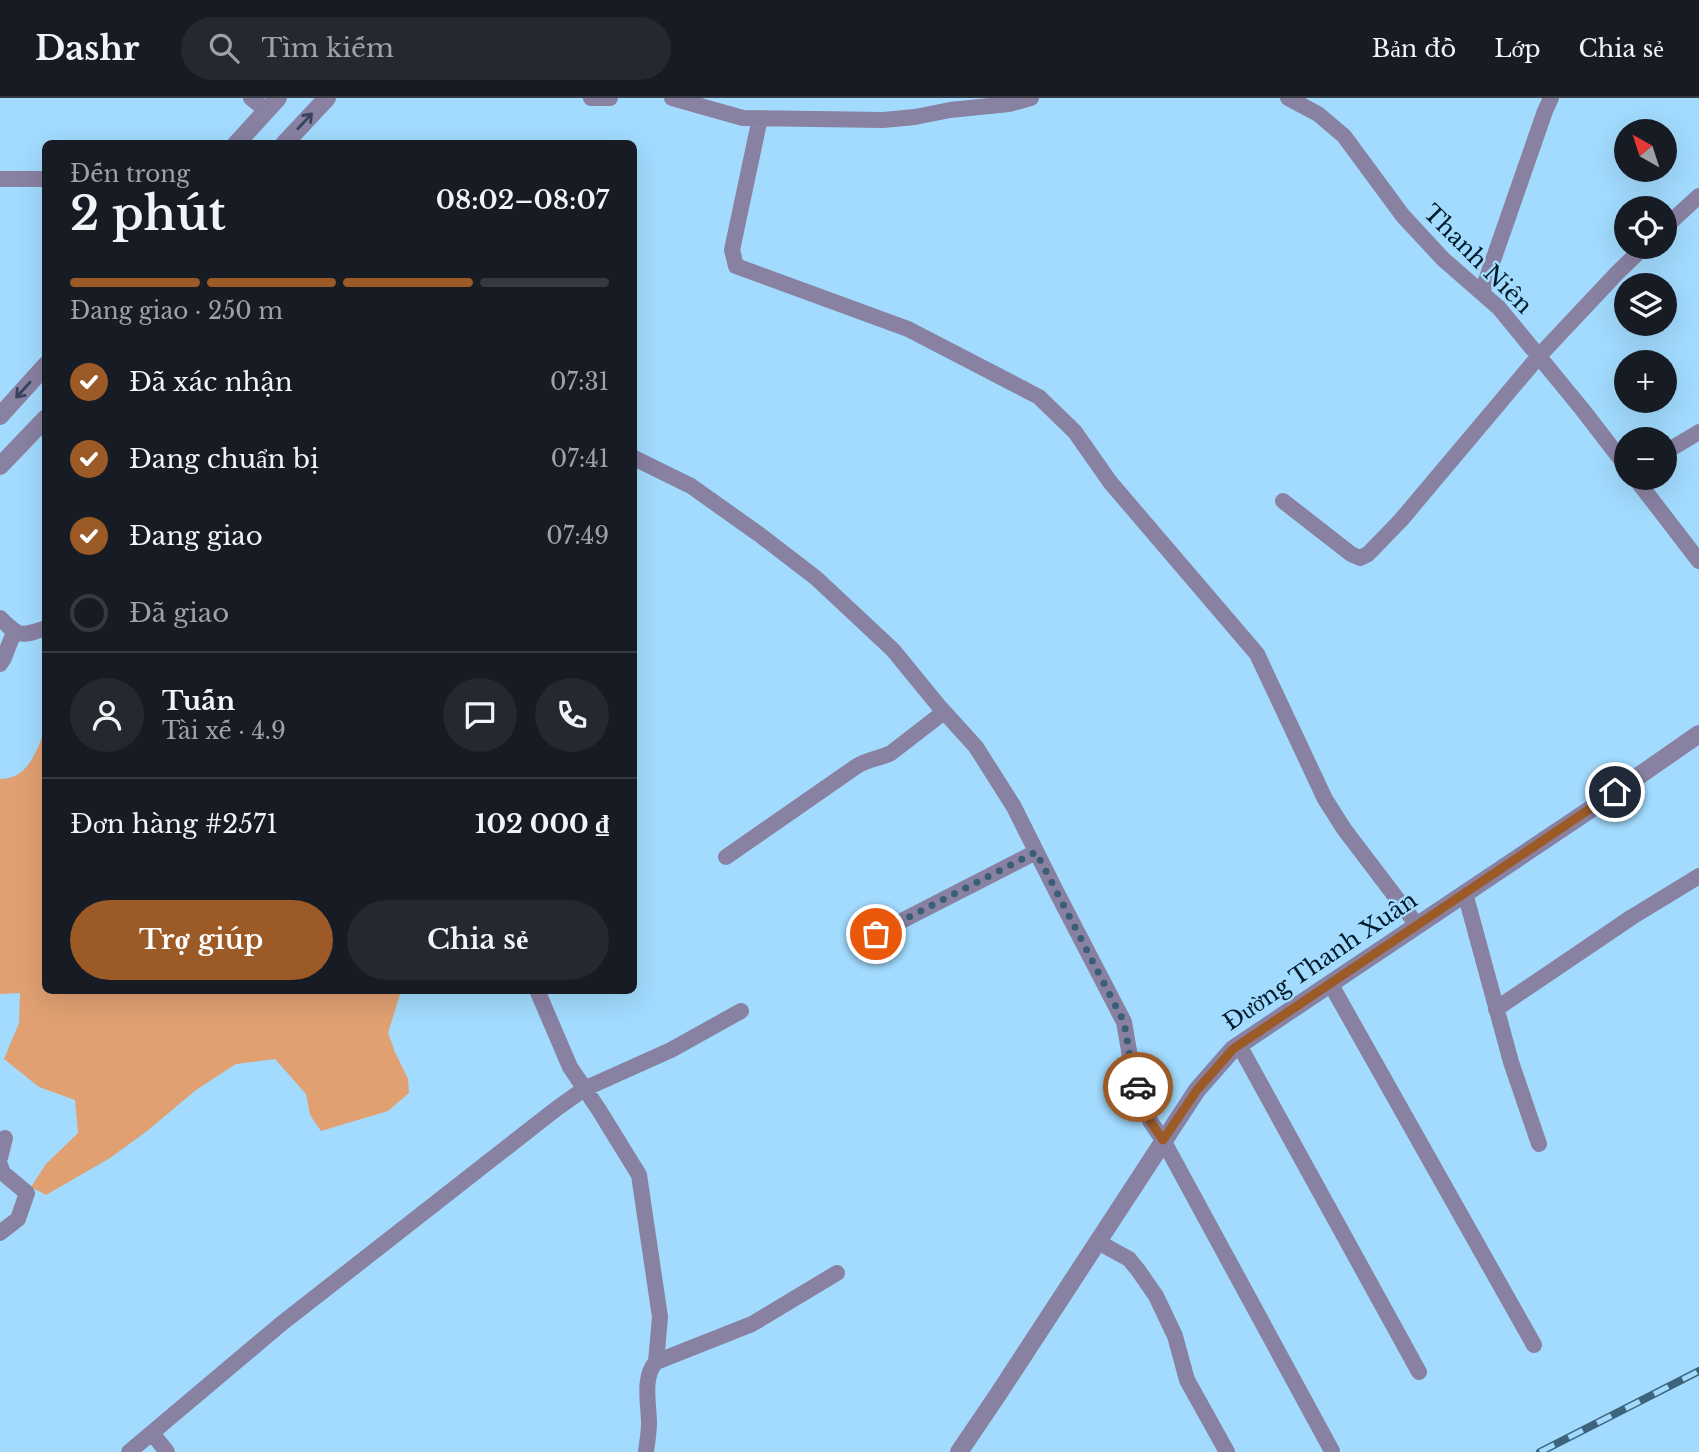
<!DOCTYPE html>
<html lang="vi">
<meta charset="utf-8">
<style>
body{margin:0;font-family:"Libre Baskerville",serif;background:#242831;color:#f1f3f6;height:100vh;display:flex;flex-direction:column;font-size:26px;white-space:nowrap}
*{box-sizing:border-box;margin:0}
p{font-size:23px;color:#9ea1a6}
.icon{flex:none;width:38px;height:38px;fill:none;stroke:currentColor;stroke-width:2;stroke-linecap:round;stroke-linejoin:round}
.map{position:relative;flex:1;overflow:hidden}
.side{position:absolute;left:42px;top:42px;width:595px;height:854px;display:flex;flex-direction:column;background:#171b24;border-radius:10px;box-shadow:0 7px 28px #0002}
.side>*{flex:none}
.needle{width:46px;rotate:321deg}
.buttons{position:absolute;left:1614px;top:21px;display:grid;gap:14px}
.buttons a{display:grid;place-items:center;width:63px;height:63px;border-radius:50%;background:#171b24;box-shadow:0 7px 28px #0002;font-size:35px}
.pin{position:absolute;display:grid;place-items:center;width:60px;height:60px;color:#fff;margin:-30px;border:4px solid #fff;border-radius:50%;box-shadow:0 2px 7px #0007}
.courier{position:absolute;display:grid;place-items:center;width:70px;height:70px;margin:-35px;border:5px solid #9b5a26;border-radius:50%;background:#fff;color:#222;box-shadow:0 2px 9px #0007}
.overview em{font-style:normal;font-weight:600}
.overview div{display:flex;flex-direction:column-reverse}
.overview{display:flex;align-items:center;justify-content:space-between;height:119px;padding:0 28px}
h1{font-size:46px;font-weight:600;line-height:52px}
.bar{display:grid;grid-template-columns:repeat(4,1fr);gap:10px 7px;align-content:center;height:84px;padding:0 28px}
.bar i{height:9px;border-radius:5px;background:#363941}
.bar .active{background:#9b5a26}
.bar p{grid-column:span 4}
.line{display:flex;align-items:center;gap:18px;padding:0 28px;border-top:2px solid #363941}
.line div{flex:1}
.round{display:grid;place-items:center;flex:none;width:74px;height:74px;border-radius:37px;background:#242831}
ol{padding:0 28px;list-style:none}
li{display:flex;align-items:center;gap:21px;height:77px}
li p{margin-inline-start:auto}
li .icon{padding:7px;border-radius:50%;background:#9b5a26;color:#fff;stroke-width:4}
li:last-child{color:#9ea1a6}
li i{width:38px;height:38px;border:4px solid #363941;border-radius:50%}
.button{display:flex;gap:14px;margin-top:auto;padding:14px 28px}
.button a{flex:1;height:80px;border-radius:42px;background:#9b5a26;color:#fff;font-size:28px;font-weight:600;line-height:80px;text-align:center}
.button a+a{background:#242831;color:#f1f3f6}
header{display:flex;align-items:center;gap:42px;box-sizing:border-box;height:98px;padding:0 35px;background:#171b24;border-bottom:2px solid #363941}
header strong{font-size:33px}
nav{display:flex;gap:38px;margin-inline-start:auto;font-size:24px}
.search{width:490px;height:63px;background:#242831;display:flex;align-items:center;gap:18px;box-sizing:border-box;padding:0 24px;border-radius:38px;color:#9ea1a6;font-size:26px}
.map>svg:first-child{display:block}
.green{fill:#e0a072}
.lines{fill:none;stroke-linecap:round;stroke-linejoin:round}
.minor{stroke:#8981a2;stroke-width:16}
.tertiary{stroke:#8981a2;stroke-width:18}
.rail-casing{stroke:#3d647c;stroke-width:8}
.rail{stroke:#a2dbfe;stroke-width:5;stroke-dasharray:16;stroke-linecap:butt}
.oneway{stroke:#37445b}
.done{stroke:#395f76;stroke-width:7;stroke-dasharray:0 12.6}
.route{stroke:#9b5a26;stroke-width:9}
.labels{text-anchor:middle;stroke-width:5;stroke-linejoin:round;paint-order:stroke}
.street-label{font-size:23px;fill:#001c2c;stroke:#a2dbfe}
</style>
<header>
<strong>Dashr</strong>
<div class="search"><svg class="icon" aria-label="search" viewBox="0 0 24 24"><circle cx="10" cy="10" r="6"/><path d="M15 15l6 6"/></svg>Tìm kiếm</div>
<nav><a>Bản đồ</a><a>Lớp</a><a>Chia sẻ</a></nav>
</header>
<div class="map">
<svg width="1699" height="1354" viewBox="0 0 1699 1354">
<rect width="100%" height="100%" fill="#a2dbfe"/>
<path class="green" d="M45,632l1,260 355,1 -13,42 7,19 13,27 1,14 -21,18 -67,20 -11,-16 -4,-21 -31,-35 -39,5 -40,26 -49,41 -37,27 -64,37 -15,-8 15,-23 32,-31 -3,-33 -36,-13 -35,-28 15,-36 1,-30 -20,1v-215c28,0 36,-27 45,-49z"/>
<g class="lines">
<path class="minor" d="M251,0l15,12
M591,0h19
M672,0l71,20 140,2 32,-3 35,-7 59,-6 22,-6
M1288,0l30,16 26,22 59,80 40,43 56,49 83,101 44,57
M760,20l-28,132 4,16 172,63 131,68 36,35 35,50 147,172 68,145 19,30 73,96
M0,81h46
M1664,130l35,-32
M1482,194l63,-181 6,-13
M1664,355l35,-21
M634,360l57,28 69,49 56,43 77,72 45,55 38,42 38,60 43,86 67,129 8,46 18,53 13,19 169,311
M1635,380l64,83
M1283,403l68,53 9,4 8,-4 33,-34 138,-164 79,-84 26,-25
M0,520c19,19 20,19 46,10
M0,566l4,-6 10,-26
M726,759l131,-91c11,-7 22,-7 34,-13l53,-41
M1465,795l46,169 28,82
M876,836l160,-82
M1330,885l204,362
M537,892l33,77 29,43 40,65 21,142 -4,45c-14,15 -7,43 -7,61 0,10 -2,20 -3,29
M1496,911l136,-92 67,-41
M1239,947l180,327
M0,1060l5,-20
M0,1067l3,8 24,20 -9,26 -18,14
M1098,1144l31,17 9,11 18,26 19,40 12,44 40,72
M656,1264l96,-38 85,-51
M152,1335l15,19
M129,1354l152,-128 275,-215 28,-20 87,-39 70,-39"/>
<path class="tertiary" d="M236,46l42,-46
M284,46l43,-46
M0,318l46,-51
M0,368l46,-48
M959,1354l38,-56 200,-306 36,-41 361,-242 105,-73"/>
<defs>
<path id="rail" d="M1540,1354l159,-81"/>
</defs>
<use href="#rail" class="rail-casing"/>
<use href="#rail" class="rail"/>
</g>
<defs><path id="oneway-shaft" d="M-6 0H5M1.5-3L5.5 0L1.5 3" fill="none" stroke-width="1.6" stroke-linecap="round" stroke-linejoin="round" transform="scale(1.75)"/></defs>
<g class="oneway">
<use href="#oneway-shaft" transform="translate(305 23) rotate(-47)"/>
<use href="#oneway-shaft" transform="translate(23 292) rotate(132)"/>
</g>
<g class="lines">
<path class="done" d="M876,836l160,-82 88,170 8,46 6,19"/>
<path class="route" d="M1138,989l12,34 13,19 34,-50 36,-41 382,-257"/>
</g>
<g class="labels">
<g class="street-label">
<text transform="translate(1478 161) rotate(45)" y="8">Thanh Niên</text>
<text transform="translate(1320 863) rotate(-34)" y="8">Đường Thanh Xuân</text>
</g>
</g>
</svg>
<div class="buttons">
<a><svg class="needle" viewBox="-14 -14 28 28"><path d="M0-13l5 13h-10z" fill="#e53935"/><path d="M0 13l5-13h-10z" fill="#9ea1a6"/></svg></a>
<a><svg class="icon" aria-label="locate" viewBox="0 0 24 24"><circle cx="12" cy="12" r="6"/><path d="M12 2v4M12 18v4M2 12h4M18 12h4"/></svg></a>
<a><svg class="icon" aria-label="layers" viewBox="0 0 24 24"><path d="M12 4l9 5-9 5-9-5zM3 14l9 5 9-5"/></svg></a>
<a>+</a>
<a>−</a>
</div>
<div class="pin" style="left:876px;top:836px;background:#ea580c"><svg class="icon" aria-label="bag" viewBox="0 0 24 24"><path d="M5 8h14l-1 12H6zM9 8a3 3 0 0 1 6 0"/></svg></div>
<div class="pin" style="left:1615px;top:694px;background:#1f2937"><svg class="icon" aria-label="home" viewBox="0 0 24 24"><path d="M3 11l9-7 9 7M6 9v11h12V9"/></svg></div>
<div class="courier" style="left:1138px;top:989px"><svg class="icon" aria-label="car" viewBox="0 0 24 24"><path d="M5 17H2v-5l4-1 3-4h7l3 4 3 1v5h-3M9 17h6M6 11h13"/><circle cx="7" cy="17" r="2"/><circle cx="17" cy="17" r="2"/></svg></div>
<section class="side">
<div class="overview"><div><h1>2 phút</h1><p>Đến trong</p></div><em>08:02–08:07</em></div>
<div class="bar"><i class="active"></i><i class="active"></i><i class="active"></i><i></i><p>Đang giao · 250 m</p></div>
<ol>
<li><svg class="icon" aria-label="check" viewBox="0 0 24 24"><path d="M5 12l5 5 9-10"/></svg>Đã xác nhận<p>07:31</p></li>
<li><svg class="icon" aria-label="check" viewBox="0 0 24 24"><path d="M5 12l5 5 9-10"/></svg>Đang chuẩn bị<p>07:41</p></li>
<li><svg class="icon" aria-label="check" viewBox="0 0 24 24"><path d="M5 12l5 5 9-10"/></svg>Đang giao<p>07:49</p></li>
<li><i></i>Đã giao</li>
</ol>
<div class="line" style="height:126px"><a class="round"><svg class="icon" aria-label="person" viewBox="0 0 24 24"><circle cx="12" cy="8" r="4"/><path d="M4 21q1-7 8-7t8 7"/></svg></a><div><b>Tuấn</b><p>Tài xế · 4.9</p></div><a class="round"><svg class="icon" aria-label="chat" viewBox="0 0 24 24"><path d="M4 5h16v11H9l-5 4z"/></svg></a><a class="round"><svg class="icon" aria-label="phone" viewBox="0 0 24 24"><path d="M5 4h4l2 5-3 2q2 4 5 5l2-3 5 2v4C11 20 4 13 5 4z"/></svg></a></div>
<div class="line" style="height:91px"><div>Đơn hàng #2571</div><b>102 000 ₫</b></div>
<div class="button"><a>Trợ giúp</a><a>Chia sẻ</a></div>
</section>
</div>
